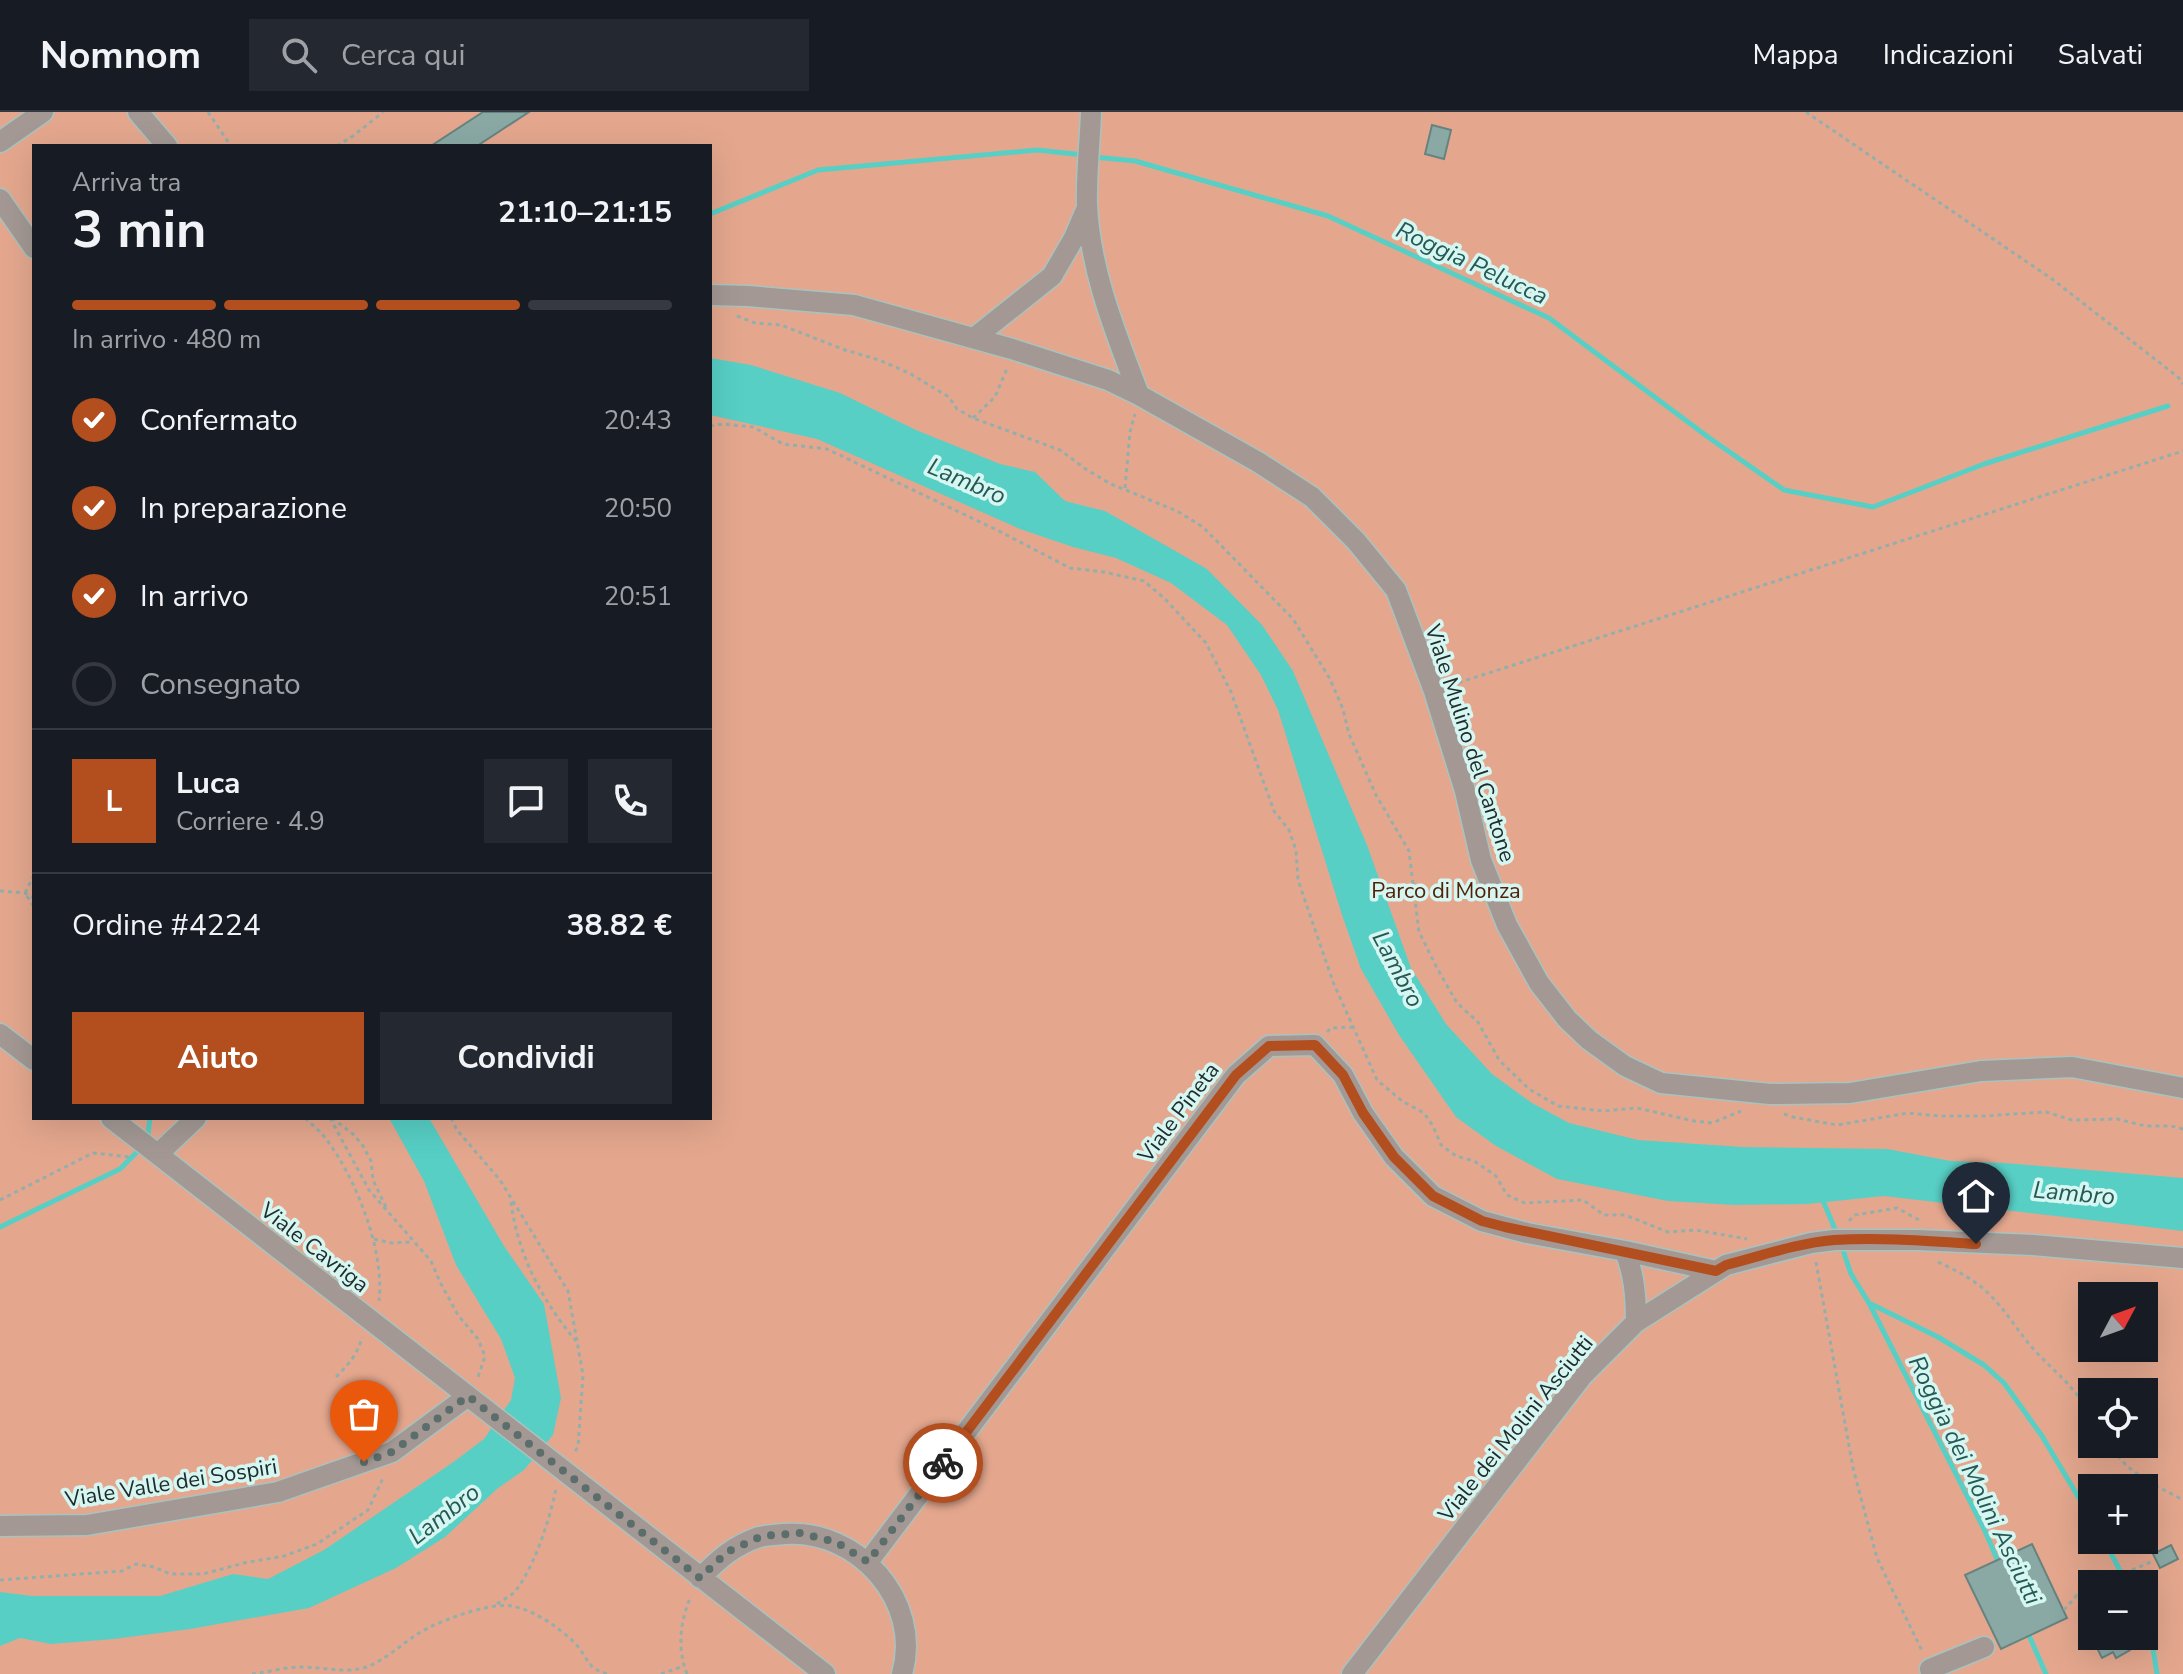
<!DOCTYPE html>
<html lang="it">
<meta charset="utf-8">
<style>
body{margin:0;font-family:"Nunito Sans",sans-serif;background:#242831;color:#f1f3f6;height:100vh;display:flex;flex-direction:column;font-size:30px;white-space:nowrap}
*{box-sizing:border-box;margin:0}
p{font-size:26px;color:#9ea1a6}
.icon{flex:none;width:44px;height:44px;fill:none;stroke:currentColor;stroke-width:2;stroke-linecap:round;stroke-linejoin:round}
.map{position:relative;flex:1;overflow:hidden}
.drawer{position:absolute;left:32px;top:32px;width:680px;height:976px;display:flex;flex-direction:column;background:#171b24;border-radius:0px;box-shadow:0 8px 32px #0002}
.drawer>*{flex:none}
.needle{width:52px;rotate:49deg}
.tools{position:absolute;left:2078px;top:1170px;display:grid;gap:16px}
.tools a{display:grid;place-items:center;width:80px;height:80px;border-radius:0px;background:#171b24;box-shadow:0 8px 32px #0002;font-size:40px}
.pin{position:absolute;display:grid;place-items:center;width:68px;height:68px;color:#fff;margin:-82px -34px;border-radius:50% 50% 50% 0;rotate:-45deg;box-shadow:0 0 8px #0007}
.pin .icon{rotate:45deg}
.courier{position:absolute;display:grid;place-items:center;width:80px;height:80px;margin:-40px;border:6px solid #b34e1f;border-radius:50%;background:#fff;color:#222;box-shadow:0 2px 10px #0007}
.overview em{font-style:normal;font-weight:700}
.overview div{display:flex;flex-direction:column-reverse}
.overview{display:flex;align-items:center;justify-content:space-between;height:136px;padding:0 40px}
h1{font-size:52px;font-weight:700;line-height:60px}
.bar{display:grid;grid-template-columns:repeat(4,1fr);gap:12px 8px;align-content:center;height:96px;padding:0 40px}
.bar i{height:10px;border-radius:6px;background:#363941}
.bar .current{background:#b34e1f}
.bar p{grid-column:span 4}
.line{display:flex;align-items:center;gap:20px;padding:0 40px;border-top:2px solid #363941}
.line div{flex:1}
.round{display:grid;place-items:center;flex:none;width:84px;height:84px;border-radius:0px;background:#242831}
ol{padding:0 40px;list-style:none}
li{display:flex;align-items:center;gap:24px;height:88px}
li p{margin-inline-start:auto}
li .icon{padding:8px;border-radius:50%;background:#b34e1f;color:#fff;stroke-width:4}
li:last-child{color:#9ea1a6}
li i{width:44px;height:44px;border:4px solid #363941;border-radius:50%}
.button{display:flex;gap:16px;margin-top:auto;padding:16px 40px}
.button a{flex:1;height:92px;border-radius:0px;background:#b34e1f;color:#fff;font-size:32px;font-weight:700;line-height:92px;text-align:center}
.button a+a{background:#242831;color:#f1f3f6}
header{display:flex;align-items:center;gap:48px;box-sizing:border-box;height:112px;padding:0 40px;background:#171b24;border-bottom:2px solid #363941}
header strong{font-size:38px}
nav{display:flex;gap:44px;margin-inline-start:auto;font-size:28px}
.search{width:560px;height:72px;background:#242831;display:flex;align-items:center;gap:20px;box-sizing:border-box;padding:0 28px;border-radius:0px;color:#9ea1a6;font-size:30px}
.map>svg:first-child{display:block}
.green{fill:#e4a78e;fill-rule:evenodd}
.water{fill:#57cfc5}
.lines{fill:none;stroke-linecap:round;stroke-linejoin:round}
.stream{stroke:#57cfc5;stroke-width:5}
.building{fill:#8aa9a5;stroke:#668380;stroke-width:2}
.minor-casing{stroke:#a7c3c0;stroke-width:23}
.path{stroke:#94aeab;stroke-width:3;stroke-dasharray:4 4;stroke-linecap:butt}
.minor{stroke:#a39893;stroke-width:20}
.done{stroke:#5b6e6c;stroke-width:8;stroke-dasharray:0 14.4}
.route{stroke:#b34e1f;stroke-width:10}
.labels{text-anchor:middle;stroke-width:7;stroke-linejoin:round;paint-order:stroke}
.street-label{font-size:22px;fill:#202c2b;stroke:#d6f6f2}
.park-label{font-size:22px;fill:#521f07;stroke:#d6f6f2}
.water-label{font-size:24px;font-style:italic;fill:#255954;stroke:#d6f6f2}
</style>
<header>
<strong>Nomnom</strong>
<div class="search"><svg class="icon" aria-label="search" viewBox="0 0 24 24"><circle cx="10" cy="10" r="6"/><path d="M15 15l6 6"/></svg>Cerca qui</div>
<nav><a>Mappa</a><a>Indicazioni</a><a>Salvati</a></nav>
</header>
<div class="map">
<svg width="2183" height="1562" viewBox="0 0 2183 1562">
<rect width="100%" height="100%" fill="#c9e9e5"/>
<path class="green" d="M0,0h2183v1562h-2183zM34,34h676v972h-676zM2092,1184h52v52h-52zM2092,1280h52v52h-52zM2092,1376h52v52h-52zM2092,1472h52v52h-52z"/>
<path class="water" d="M710,246l41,7 89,28 76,37 84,34 35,8 30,29 40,10 102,58 55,56 31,46 74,174 44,123 35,56 46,50 40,29 37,20 69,17 104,7 145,2 64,12 54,2 178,15v53l-299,-35 -77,8 -73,1 -66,-4 -111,-22 -61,-33 -40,-29 -57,-82 -38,-66 -19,-54 -64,-205 -17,-35 -34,-50 -56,-42 -55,-25 -43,-11 -53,-18 -203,-90 -107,-24z
M389,1006h40l75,128 40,58 17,94 -8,37 -29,35 -27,19 -52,48 -49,31 -87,40 -119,21 -76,10 -63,5 -31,-6 -20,8v-54l32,4h128l73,-22 35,5 56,-29 128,-87 32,-24 27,-39 4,-22 -14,-39 -45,-74 -32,-84z"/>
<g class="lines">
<path class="stream" d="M1094,45l41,4 193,55 221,102 159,119 76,53 89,17 111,-43 184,-58
M710,102l108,-44 219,-20 47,5
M147,1029l3,-23
M1821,1084l16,38
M0,1115l120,-58 21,-21
M1841,1132l10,30 18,29 69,34 46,28 20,18 38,53 50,84
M1869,1191l115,226 16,37
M2104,1428l23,44
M2144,1508l7,15 6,39
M2027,1519l19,43"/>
</g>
<path class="building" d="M483,0h46l-52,34h-46z
M1432,13l19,5 -7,29 -19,-5z
M2032,1432l35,74 -66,31 -36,-74z
M2171,1433l7,14 -18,9 -7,-14z
M2091,1524h32l7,14 -14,8 -3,-6 -11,6z"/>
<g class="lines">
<defs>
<path id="minor" d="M138,0l29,34
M1091,0c-1,31 -5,62 -4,93 3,66 29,129 52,190
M0,30l43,-30
M0,87l34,49
M710,183l38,1 106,9 158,44 96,31 31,15 119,67 54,35 44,44 40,49 38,101 31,100 16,69 26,65 32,58 28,36 22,21 36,26 36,17 109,11 80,-1 131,-22 91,-4 111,21
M974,226l78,-62 22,-38 12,-28
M0,922l34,26
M111,1006l714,556
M158,1042l38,-36
M1625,1139c9,23 11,45 11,71
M0,1414l87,-1 191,-33 114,-40 76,-56
M868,1450l368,-487 33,-29 46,-1 28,30 20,38 31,44 39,39 49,25 45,12 98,18 91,20
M700,1466c19,-19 33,-32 59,-41 8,-2 17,-2 25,-3 73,-6 139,67 118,140
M1930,1557l54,-22
M1352,1562l231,-299 53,-53 90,-57 85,-22 23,-3h83l116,5 150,13"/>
</defs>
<use href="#minor" class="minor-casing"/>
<path class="path" d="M208,0l23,34
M1806,0l246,167 126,98 5,7
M337,34l16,-10 30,-24
M737,204l18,7 26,2 64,25 34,10 30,13 40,24 8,12 16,9 87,32 27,20 24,14 66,27 26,16 90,92 37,60 13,30 6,25 27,61 33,56 10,81 18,36 20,35 21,19 21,38 30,29 29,17 45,5 34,-3 57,13 18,2 29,-12
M973,306l22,-21 13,-31
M710,314l13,-2 30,3 30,17 44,5 170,81 73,38 34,4 40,9 20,17 42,45 25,49 43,119 15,19 7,20 2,30 35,102 44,98 25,21 22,12 9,13 8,19 15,11 18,5 22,15 11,19 18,8 58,-3 21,15h21l43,17 28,-2 51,9
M1125,376l5,-56 5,-18
M1451,573l732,-234
M0,779l25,2 9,5
M25,781l9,-18
M27,784l7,11
M1327,920l4,-4 22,-1
M1784,1002l9,3 44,8 71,-12 32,3h44l62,-4 26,8 46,-1 27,7h26l12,3
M305,1006c6,6 13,11 18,17 32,40 62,115 56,166
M330,1006l39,72 62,71 9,21 18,33 20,24 7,17 -8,24
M332,1006l21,16 10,12 8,15 2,19 13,27
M451,1006l6,12 43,50 68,111 15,84 -5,72 -5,7
M0,1088l93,-47 37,4
M511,1090c7,54 31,98 65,139
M1849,1109l6,-6 42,-7 22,12
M374,1127l17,4 22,-1
M1816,1150l37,206 24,90 46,95
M1938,1150c19,9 38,18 52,33 18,18 30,40 47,58 23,24 40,35 55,67
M336,1265c12,-12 22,-23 26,-40
M2107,1332l20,22 18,14 38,20
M2132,1458l19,-8
M0,1468l122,-9 14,-7 18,3 16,7h33l41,-11 40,-7 33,-12 51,-34 16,-34
M2101,1472l13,-6
M497,1492c7,-5 16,-9 20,-15 19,-27 32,-68 39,-100
M2064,1498l13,-15 15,-7
M252,1562c16,-2 33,-7 49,-7 24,0 43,7 66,0 19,-8 35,-23 52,-34 20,-12 70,-31 93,-27 24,5 46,21 63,37 14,15 11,27 35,31
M661,1562l23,-8
M687,1562c-10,-25 -7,-53 4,-78"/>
<use href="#minor" class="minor"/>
</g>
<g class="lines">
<path class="done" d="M364,1350l28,-10 76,-56 232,182 27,-26 35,-16 38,-3 36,9 32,20 75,-99"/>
<path class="route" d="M943,1351l293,-388 33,-29 46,-1 28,30 20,38 31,44 39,39 49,25 23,6 211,44 10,-6c35,-9 72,-22 108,-25 47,-3 95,1 142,4"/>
</g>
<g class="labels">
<g class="street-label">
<text transform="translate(1471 631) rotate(72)" y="8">Viale Mulino del Cantone</text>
<text transform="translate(1178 1000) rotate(-53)" y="8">Viale Pineta</text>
<text transform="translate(315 1135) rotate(38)" y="8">Viale Cavriga</text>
<text transform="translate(1515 1316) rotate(-51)" y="8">Viale dei Molini Asciutti</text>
<text transform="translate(171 1370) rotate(-9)" y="8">Viale Valle dei Sospiri</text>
</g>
<g class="park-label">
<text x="1446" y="786">Parco di Monza</text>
</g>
<g class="water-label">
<text transform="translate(1472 151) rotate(25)" y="8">Roggia Pelucca</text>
<text transform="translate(967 369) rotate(23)" y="8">Lambro</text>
<text transform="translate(1398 857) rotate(62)" y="8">Lambro</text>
<text transform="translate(2074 1081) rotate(5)" y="8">Lambro</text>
<text transform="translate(1975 1368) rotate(64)" y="8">Roggia dei Molini Asciutti</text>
<text transform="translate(444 1402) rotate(-38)" y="8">Lambro</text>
</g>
</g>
</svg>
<div class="tools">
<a><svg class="needle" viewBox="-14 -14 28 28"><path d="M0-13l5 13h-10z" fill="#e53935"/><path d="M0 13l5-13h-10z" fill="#9ea1a6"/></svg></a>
<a><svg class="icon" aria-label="locate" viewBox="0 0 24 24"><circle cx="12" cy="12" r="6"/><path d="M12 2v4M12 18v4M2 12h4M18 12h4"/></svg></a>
<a>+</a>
<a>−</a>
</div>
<div class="pin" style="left:364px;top:1350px;background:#ea580c"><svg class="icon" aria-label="bag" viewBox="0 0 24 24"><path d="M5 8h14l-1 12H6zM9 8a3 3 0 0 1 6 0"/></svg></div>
<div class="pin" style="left:1976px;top:1132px;background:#1f2937"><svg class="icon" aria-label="home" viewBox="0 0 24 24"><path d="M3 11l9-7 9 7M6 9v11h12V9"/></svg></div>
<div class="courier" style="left:943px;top:1351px"><svg class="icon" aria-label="bike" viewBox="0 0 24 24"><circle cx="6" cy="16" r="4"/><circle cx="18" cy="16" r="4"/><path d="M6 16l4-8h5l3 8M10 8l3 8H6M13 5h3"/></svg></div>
<section class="drawer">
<div class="overview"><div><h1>3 min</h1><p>Arriva tra</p></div><em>21:10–21:15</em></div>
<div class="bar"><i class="current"></i><i class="current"></i><i class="current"></i><i></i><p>In arrivo · 480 m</p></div>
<ol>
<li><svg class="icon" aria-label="check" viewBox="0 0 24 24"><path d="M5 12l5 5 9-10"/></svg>Confermato<p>20:43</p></li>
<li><svg class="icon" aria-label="check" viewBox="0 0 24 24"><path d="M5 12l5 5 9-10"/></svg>In preparazione<p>20:50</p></li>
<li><svg class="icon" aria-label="check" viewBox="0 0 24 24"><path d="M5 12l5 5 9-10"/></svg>In arrivo<p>20:51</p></li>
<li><i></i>Consegnato</li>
</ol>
<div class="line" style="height:144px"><b class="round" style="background:#b34e1f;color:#fff">L</b><div><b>Luca</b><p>Corriere · 4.9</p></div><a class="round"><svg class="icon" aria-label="chat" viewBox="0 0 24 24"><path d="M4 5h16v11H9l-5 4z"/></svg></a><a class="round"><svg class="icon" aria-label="phone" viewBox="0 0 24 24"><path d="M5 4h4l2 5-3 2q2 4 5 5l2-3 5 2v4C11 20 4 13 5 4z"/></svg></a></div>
<div class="line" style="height:104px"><div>Ordine #4224</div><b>38.82 €</b></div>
<div class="button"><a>Aiuto</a><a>Condividi</a></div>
</section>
</div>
